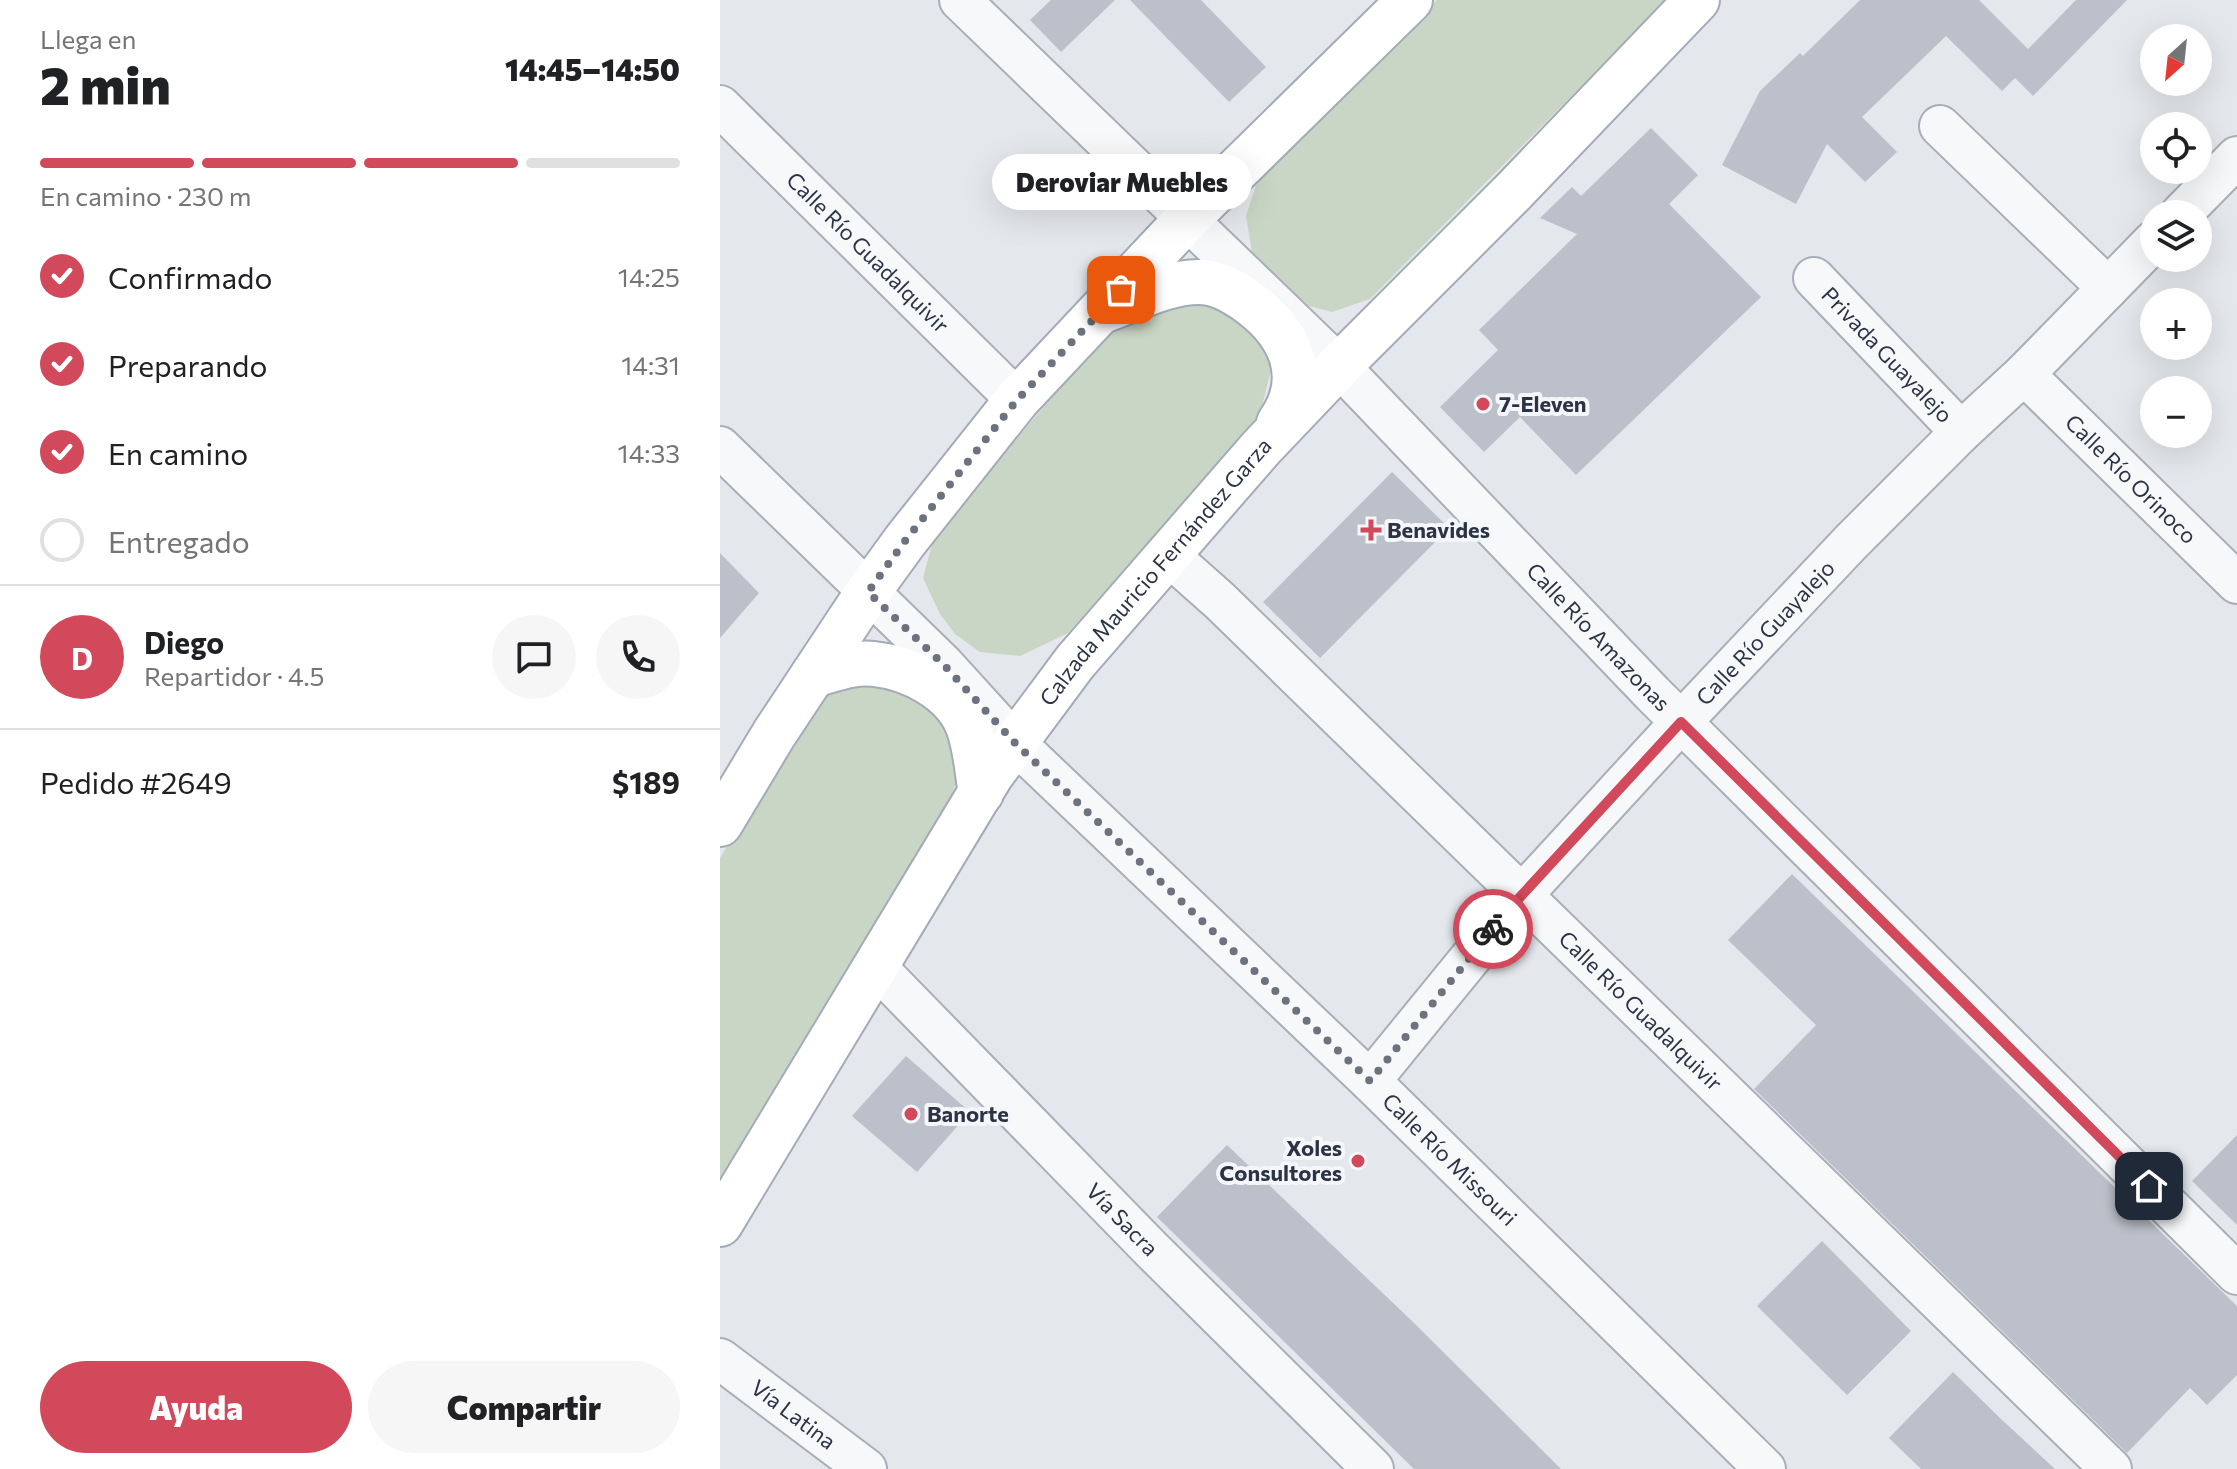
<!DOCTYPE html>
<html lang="es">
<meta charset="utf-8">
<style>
body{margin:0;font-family:Commissioner,sans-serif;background:#f6f6f6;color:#202124;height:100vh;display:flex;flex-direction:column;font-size:30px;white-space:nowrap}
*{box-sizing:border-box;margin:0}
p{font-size:26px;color:#757577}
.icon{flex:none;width:44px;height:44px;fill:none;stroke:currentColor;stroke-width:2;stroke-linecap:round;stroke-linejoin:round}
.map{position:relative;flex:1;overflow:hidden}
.sheet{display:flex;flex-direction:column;background:#fff;width:720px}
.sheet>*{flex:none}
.needle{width:52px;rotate:207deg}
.buttons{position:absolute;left:1420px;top:24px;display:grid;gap:16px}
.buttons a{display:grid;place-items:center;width:72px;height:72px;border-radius:50%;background:#fff;box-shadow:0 8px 32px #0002;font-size:40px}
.pin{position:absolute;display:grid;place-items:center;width:68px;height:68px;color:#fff;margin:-34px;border-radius:16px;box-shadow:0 4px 12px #0006}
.courier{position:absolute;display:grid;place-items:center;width:80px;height:80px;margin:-40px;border:6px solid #d1495b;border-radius:50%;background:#fff;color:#222;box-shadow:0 2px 10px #0007}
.bubble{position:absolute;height:56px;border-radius:28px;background:#fff;box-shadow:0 8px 32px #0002;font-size:26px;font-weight:800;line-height:56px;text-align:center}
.headline em{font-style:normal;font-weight:800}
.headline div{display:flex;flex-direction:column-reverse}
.headline{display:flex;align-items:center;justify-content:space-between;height:136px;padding:0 40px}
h1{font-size:52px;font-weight:800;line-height:60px}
.bar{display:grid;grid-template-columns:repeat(4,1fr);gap:12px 8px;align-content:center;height:96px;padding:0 40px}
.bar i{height:10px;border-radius:6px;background:#e0e0e0}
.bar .on{background:#d1495b}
.bar p{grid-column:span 4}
.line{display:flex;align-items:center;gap:20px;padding:0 40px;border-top:2px solid #e0e0e0}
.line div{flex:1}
.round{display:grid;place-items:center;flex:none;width:84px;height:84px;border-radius:42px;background:#f6f6f6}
ol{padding:0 40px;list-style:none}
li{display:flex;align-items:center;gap:24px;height:88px}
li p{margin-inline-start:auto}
li .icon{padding:8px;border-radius:50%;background:#d1495b;color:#fff;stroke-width:4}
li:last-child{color:#757577}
li i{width:44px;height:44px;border:4px solid #e0e0e0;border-radius:50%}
.action{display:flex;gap:16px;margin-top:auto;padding:16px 40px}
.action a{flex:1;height:92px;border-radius:48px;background:#d1495b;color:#fff;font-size:32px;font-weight:800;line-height:92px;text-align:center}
.action a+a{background:#f6f6f6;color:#202124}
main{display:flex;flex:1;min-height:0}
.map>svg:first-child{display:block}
.green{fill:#c9d6c5}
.building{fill:#bbc0ca}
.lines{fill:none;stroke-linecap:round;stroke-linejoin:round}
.minor-casing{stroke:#a9aeb7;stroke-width:44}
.major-casing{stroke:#a3abb8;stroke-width:48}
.minor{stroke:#f7f8fa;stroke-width:40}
.major{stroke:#fff;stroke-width:44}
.done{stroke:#6c737f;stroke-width:8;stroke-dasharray:0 14.4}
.route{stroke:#d1495b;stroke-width:10}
.poi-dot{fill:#d1495b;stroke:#f4f6f9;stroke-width:3}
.labels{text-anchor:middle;stroke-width:8;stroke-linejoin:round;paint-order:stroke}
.street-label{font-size:22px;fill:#2b3445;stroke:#f4f6f9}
.poi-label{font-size:22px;font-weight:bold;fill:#2b3445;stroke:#f4f6f9;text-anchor:start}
</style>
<main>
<section class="sheet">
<div class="headline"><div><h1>2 min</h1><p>Llega en</p></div><em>14:45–14:50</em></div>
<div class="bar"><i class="on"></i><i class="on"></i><i class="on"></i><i></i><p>En camino · 230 m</p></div>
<ol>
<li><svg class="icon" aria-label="check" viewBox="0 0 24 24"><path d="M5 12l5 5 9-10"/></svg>Confirmado<p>14:25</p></li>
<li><svg class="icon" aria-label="check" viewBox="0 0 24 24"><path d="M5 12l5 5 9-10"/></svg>Preparando<p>14:31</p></li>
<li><svg class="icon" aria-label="check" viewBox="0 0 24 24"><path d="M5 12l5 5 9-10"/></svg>En camino<p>14:33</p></li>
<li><i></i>Entregado</li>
</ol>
<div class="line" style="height:144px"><b class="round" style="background:#d1495b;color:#fff">D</b><div><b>Diego</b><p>Repartidor · 4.5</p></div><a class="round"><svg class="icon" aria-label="chat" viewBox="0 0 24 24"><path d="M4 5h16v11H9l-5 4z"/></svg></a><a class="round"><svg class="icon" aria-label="phone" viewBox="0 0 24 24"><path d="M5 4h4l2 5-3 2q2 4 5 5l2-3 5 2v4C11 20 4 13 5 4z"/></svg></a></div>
<div class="line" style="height:104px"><div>Pedido #2649</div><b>$189</b></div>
<div class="action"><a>Ayuda</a><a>Compartir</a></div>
</section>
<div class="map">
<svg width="1517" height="1469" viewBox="0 0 1517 1469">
<rect width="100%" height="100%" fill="#e4e7ec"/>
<path class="green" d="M717,0h230l-297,299 -38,13 -35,-9 -26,-22 -19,-28 -6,-37 12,-37z
M478,287l65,52 8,31 -12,48 -191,215 -48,23 -40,-4 -25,-18 -15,-20 -17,-36 12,-45 198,-229z
M140,673l75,21 28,65 -12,39 -231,387v-327l102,-163z"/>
<path class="building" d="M331,0h64l-54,52 -31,-32z
M410,0h71l65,67 -37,35z
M1140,0h119l49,49 48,-49h51l-94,96 -18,-18 -13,13 -56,-55 -84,81 35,35 -32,30 -38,-38 -31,60 -74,-39 38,-74 40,-38 3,3z
M931,128l47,47 -29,29 92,93 -185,178 -56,-58 -36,35 -44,-45 58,-57 -19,-20 98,-96 -37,-16 32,-31 9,9z
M672,472l57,56 -129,130 -57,-56z
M0,553l39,40 -39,45z
M1072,874l445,432v69l-30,30 -17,-17 -63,65 -373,-364 62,-64 -88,-85z
M186,1056l64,56 -53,60 -65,-56z
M1517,1135v90l-45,-44z
M507,1145l184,175 150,149h-147l-257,-252z
M1102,1241l89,90 -64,64 -90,-89z
M1233,1372l47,46 55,51h-134l-32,-31z"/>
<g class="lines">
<defs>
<g id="minor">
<path id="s1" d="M240,0l379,366 314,328 584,580"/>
<path id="s2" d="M0,106l297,294"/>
<path d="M1220,126l168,162"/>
<path d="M1461,214l56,-57"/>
<path id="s3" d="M1094,278l147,154"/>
<path id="s4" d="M1304,374l213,209"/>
<path id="s5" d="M0,447l223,217 71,78 356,339 395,388"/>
<path id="s6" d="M447,554l53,47 891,868"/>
<path id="s7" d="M155,966l276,283 222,220"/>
<path id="s8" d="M650,1081l151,-185 160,-174 170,-180 110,-110 63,-58 130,-133"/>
<path id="s9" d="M0,1359l146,110"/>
</g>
<g id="major">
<path d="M385,310c30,-11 62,-28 94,-28 16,0 32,8 45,17 44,30 69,76 35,124"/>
<path d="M93,675c19,-5 41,-14 61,-11 37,4 80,26 94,62 8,21 9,46 13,67"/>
<path d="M0,824l54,-90 94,-142 37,-51 112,-141 170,-181 223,-219"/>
<path id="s10" d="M0,1224l271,-449 84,-113 186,-214 78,-82 175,-175 183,-191"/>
</g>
</defs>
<use href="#minor" class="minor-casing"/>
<use href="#major" class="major-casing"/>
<use href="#minor" class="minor"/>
<use href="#major" class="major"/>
</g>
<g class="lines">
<path class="done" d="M401,290l-104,110 -112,141 -37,51 75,72 71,78 356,339 123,-152"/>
<path class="route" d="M773,929l28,-33 160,-174 468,464"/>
</g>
<g class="poi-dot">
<circle cx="763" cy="404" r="8"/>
<path d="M647 518h8v8h8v8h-8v8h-8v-8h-8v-8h8z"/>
<circle cx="191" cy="1114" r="8"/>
<circle cx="638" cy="1161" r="8"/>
</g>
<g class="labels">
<g class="street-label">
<text dy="8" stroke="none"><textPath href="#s2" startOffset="208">Calle Río Guadalquivir</textPath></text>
<text dy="8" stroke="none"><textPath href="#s3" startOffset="106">Privada Guayalejo</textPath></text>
<text dy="8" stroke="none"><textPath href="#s4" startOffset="150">Calle Río Orinoco</textPath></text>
<text dy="8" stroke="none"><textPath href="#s10" startOffset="786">Calzada Mauricio Fernández Garza</textPath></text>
<text dy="8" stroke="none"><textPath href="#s8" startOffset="598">Calle Río Guayalejo</textPath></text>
<text dy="8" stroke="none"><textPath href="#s1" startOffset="902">Calle Río Amazonas</textPath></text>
<text dy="8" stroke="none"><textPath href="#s6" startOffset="658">Calle Río Guadalquivir</textPath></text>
<text dy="8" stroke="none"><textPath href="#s5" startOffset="1020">Calle Río Missouri</textPath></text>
<text dy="8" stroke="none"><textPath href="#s7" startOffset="354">Vía Sacra</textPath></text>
<text dy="8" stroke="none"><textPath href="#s9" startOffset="92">Vía Latina</textPath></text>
</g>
<g class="poi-label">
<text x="779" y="412">7-Eleven</text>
<text x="667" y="538">Benavides</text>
<text x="207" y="1122">Banorte</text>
<text x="622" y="1156" text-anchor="end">Xoles<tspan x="622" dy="25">Consultores</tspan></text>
</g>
</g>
</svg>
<div class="buttons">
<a><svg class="needle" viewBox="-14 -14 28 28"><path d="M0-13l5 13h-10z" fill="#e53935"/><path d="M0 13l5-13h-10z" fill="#757577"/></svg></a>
<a><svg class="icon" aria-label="locate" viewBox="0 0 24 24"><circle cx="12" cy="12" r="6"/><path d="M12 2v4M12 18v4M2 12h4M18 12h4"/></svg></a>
<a><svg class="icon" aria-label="layers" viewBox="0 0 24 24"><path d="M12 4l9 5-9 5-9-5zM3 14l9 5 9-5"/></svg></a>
<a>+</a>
<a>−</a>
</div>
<div class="pin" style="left:401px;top:290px;background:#ea580c"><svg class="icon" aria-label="bag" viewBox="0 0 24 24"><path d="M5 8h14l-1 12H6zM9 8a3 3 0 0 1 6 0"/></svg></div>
<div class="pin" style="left:1429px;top:1186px;background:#1f2937"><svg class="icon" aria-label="home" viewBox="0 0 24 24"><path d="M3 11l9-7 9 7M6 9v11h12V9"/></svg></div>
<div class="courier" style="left:773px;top:929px"><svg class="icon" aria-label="bike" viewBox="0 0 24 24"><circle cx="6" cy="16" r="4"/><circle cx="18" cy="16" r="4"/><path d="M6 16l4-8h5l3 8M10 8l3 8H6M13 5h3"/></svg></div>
<div class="bubble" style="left:272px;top:154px;width:260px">Deroviar Muebles</div>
</div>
</main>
